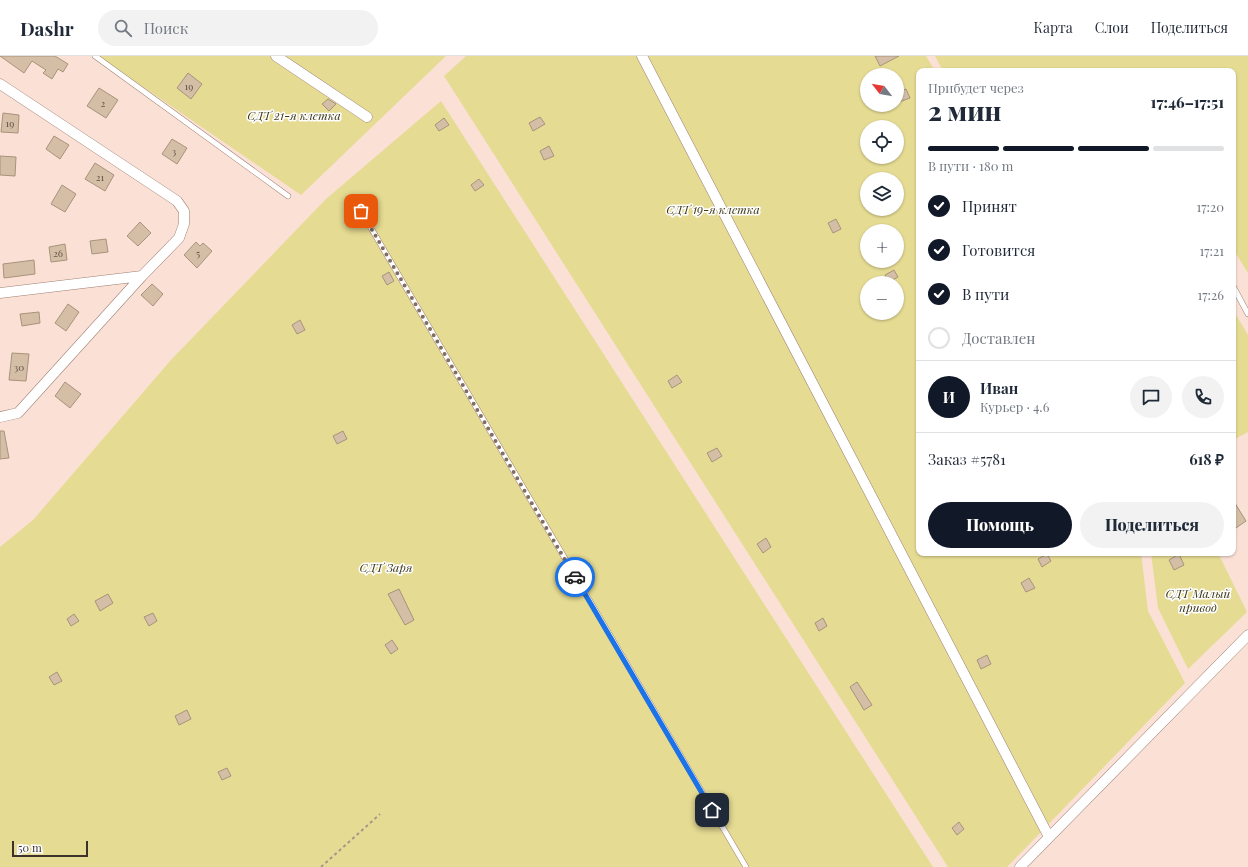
<!DOCTYPE html>
<html lang="ru">
<meta charset="utf-8">
<style>
body{margin:0;font-family:"Playfair Display",serif;background:#f2f2f3;color:#1f2937;height:100vh;display:flex;flex-direction:column;font-size:15px;white-space:nowrap}
*{box-sizing:border-box;margin:0}
p{font-size:13px;color:#747a83}
.icon{flex:none;width:22px;height:22px;fill:none;stroke:currentColor;stroke-width:2;stroke-linecap:round;stroke-linejoin:round}
.map{position:relative;flex:1;overflow:hidden}
.details{position:absolute;left:916px;top:12px;width:320px;height:488px;display:flex;flex-direction:column;background:#fff;border-radius:8px;box-shadow:0 1px 3px #0004}
.details>*{flex:none}
.needle{width:26px;rotate:301deg}
.buttons{position:absolute;left:860px;top:12px;display:grid;gap:8px}
.buttons a{display:grid;place-items:center;width:44px;height:44px;border-radius:50%;background:#fff;box-shadow:0 1px 3px #0004;font-size:20px}
.scale{position:absolute;left:12px;bottom:10px;width:76px;box-sizing:border-box;padding-left:4px;border:2px solid #3d312b;border-top:0;font-size:11px;line-height:14px;white-space:nowrap;color:#3d312b;-webkit-text-stroke:3px #fff;paint-order:stroke}
.pin{position:absolute;display:grid;place-items:center;width:34px;height:34px;color:#fff;margin:-17px;border-radius:8px;box-shadow:0 2px 6px #0006}
.courier{position:absolute;display:grid;place-items:center;width:40px;height:40px;margin:-20px;border:3px solid #1a73e8;border-radius:50%;background:#fff;color:#222;box-shadow:0 1px 5px #0007}
.head em{font-style:normal;font-weight:800}
.head div{display:flex;flex-direction:column-reverse}
.head{display:flex;align-items:center;justify-content:space-between;height:68px;padding:0 12px}
h1{font-size:26px;font-weight:800;line-height:30px}
.bar{display:grid;grid-template-columns:repeat(4,1fr);gap:6px 4px;align-content:center;height:48px;padding:0 12px}
.bar i{height:5px;border-radius:3px;background:#e0e1e3}
.bar .current{background:#111827}
.bar p{grid-column:span 4}
.line{display:flex;align-items:center;gap:10px;padding:0 12px;border-top:1px solid #e0e1e3}
.line div{flex:1}
.round{display:grid;place-items:center;flex:none;width:42px;height:42px;border-radius:21px;background:#f2f2f3}
ol{padding:0 12px;list-style:none}
li{display:flex;align-items:center;gap:12px;height:44px}
li p{margin-inline-start:auto}
li .icon{padding:4px;border-radius:50%;background:#111827;color:#fff;stroke-width:4}
li:last-child{color:#747a83}
li i{width:22px;height:22px;border:2px solid #e0e1e3;border-radius:50%}
.button{display:flex;gap:8px;margin-top:auto;padding:8px 12px}
.button a{flex:1;height:46px;border-radius:24px;background:#111827;color:#fff;font-size:16px;font-weight:800;line-height:46px;text-align:center}
.button a+a{background:#f2f2f3;color:#1f2937}
header{display:flex;align-items:center;gap:24px;box-sizing:border-box;height:56px;padding:0 20px;background:#fff;border-bottom:1px solid #e0e1e3}
header strong{font-size:19px}
nav{display:flex;gap:22px;margin-inline-start:auto;font-size:14px}
.search{width:280px;height:36px;background:#f2f2f3;display:flex;align-items:center;gap:10px;box-sizing:border-box;padding:0 14px;border-radius:22px;color:#747a83;font-size:15px}
.map>svg:first-child{display:block}
.green{fill:#e5db93;fill-rule:evenodd}
.building{fill:#d4bfa6;stroke:#a7937b}
.lines{fill:none;stroke-linecap:round;stroke-linejoin:round}
.lane-casing{stroke:#9e8074;stroke-width:6}
.street-casing{stroke:#9e8074;stroke-width:11}
.path{stroke:#a9948b;stroke-width:2;stroke-dasharray:3 3;stroke-linecap:butt}
.lane{stroke:#fff;stroke-width:5}
.street{stroke:#fff;stroke-width:10}
.done{stroke:#806e66;stroke-width:4;stroke-dasharray:0 7.2}
.route{stroke:#1a73e8;stroke-width:5}
.labels{text-anchor:middle;stroke-width:3;stroke-linejoin:round;paint-order:stroke}
.number-label{font-size:10px;fill:#63544a}
.park-label{font-size:12px;font-style:italic;fill:#3e3918;stroke:#fff}
</style>
<header>
<strong>Dashr</strong>
<div class="search"><svg class="icon" aria-label="search" viewBox="0 0 24 24"><circle cx="10" cy="10" r="6"/><path d="M15 15l6 6"/></svg>Поиск</div>
<nav><a>Карта</a><a>Слои</a><a>Поделиться</a></nav>
</header>
<div class="map">
<svg width="1248" height="811" viewBox="0 0 1248 811">
<rect width="100%" height="100%" fill="#fbe0d5"/>
<path class="green" d="M98,0h348l-145,139z
M466,0h460l9,15h-16v482h222l7,58 37,72 -178,184h-59l-504,-791zM867,19h30v30h-30zM867,71h30v30h-30zM867,123h30v30h-30zM867,175h30v30h-30zM867,227h30v30h-30z
M935,0h313v217l-15,-24v-178h-290z
M441,45l492,766h-933v-320l33,-27 138,-160 155,-161z
M1233,254l15,25v97l-15,8z
M1151,497h67l29,59 -59,57 -30,-61z"/>
<path class="building" d="M0,0h55l13,8 -5,8 -5,-3 -6,10 -9,-6 3,-3 -14,-9 -8,12z
M875,0h24l-19,10z
M188,17l14,11 -11,15 -14,-11z
M99,32l19,12 -12,18 -19,-12z
M906,33l4,9 -11,4 -2,-9z
M328,43l8,5 -7,7 -7,-7z
M3,57l16,2 -1,18 -17,-1z
M540,61l5,7 -12,7 -4,-8z
M444,62l5,7 -10,6 -4,-6z
M54,80l15,9 -9,14 -14,-10z
M172,83l15,9 -10,16 -15,-10z
M549,90l5,10 -10,4 -4,-9z
M0,100l16,1 -1,19 -15,-1z
M95,107l19,12 -9,16 -20,-12z
M479,123l5,6 -9,6 -4,-6z
M62,129l14,9 -11,18 -14,-8z
M836,163l5,10 -8,4 -5,-10z
M140,166l11,11 -13,13 -11,-10z
M106,183l2,13 -16,2 -2,-13z
M196,186l4,4 3,-3 9,8 -15,17 -13,-13z
M65,188l2,16 -16,2 -2,-15z
M34,204l1,14 -31,4 -1,-14z
M894,214l4,7 -9,5 -4,-7z
M389,216l5,9 -7,4 -5,-9z
M152,228l11,10 -10,12 -12,-11z
M68,248l11,8 -13,19 -11,-8z
M39,256l1,11 -18,3 -2,-12z
M300,264l5,10 -8,4 -5,-9z
M12,297l17,1 -3,27 -17,-1z
M677,319l5,7 -10,6 -4,-7z
M65,326l16,12 -11,14 -15,-12z
M0,375h4l5,27 -9,1z
M343,375l4,8 -10,5 -4,-8z
M717,392l5,8 -10,6 -5,-9z
M1233,444l13,21 -13,9z
M766,482l5,9 -8,6 -6,-9z
M1047,498l4,7 -9,6 -4,-8z
M1179,498l5,11 -10,5 -5,-10z
M1029,522l6,10 -9,4 -5,-9z
M399,533l15,31 -9,5 -17,-31z
M108,538l5,9 -13,8 -5,-10z
M153,557l4,8 -8,5 -5,-9z
M74,558l5,7 -8,5 -4,-7z
M823,562l4,8 -8,5 -4,-8z
M392,584l6,9 -7,5 -6,-9z
M987,599l4,9 -10,5 -4,-9z
M57,616l5,9 -8,4 -5,-8z
M857,626l15,23 -8,5 -14,-23z
M187,654l4,9 -12,6 -4,-9z
M227,712l4,8 -9,4 -4,-8z
M959,766l5,7 -7,6 -5,-7z"/>
<g class="lines">
<defs>
<path id="lane" d="M95,0l193,140
M361,155l385,656
M1233,230l15,28"/>
<path id="street" d="M276,0l91,61
M642,0l407,781
M0,28l177,117 7,10v13l-5,14 -37,38 -124,137 -18,4
M0,237l142,-17
M1020,811l228,-232"/>
</defs>
<use href="#lane" class="lane-casing"/>
<use href="#street" class="street-casing"/>
<path class="path" d="M321,811l59,-53"/>
<use href="#lane" class="lane"/>
<use href="#street" class="street"/>
</g>
<g class="lines">
<path class="done" d="M361,155l214,366"/>
<path class="route" d="M575,521l137,233"/>
</g>
<g class="labels">
<g class="number-label">
<text x="189" y="34">19</text>
<text x="103" y="51">2</text>
<text x="10" y="71">19</text>
<text x="174" y="99">3</text>
<text x="100" y="125">21</text>
<text x="58" y="201">26</text>
<text x="198" y="201">5</text>
<text x="19" y="315">30</text>
</g>
<g class="park-label">
<text x="294" y="64">СДТ 21-я клетка</text>
<text x="713" y="158">СДТ 19-я клетка</text>
<text x="386" y="516">СДТ Заря</text>
<text x="1198" y="542">СДТ Малый<tspan x="1198" dy="14">привод</tspan></text>
</g>
</g>
</svg>
<div class="buttons">
<a><svg class="needle" viewBox="-14 -14 28 28"><path d="M0-13l5 13h-10z" fill="#e53935"/><path d="M0 13l5-13h-10z" fill="#747a83"/></svg></a>
<a><svg class="icon" aria-label="locate" viewBox="0 0 24 24"><circle cx="12" cy="12" r="6"/><path d="M12 2v4M12 18v4M2 12h4M18 12h4"/></svg></a>
<a><svg class="icon" aria-label="layers" viewBox="0 0 24 24"><path d="M12 4l9 5-9 5-9-5zM3 14l9 5 9-5"/></svg></a>
<a>+</a>
<a>−</a>
</div>
<div class="scale">50 m</div>
<div class="pin" style="left:361px;top:155px;background:#ea580c"><svg class="icon" aria-label="bag" viewBox="0 0 24 24"><path d="M5 8h14l-1 12H6zM9 8a3 3 0 0 1 6 0"/></svg></div>
<div class="pin" style="left:712px;top:754px;background:#1f2937"><svg class="icon" aria-label="home" viewBox="0 0 24 24"><path d="M3 11l9-7 9 7M6 9v11h12V9"/></svg></div>
<div class="courier" style="left:575px;top:521px"><svg class="icon" aria-label="car" viewBox="0 0 24 24"><path d="M5 17H2v-5l4-1 3-4h7l3 4 3 1v5h-3M9 17h6M6 11h13"/><circle cx="7" cy="17" r="2"/><circle cx="17" cy="17" r="2"/></svg></div>
<section class="details">
<div class="head"><div><h1>2 мин</h1><p>Прибудет через</p></div><em>17:46–17:51</em></div>
<div class="bar"><i class="current"></i><i class="current"></i><i class="current"></i><i></i><p>В пути · 180 m</p></div>
<ol>
<li><svg class="icon" aria-label="check" viewBox="0 0 24 24"><path d="M5 12l5 5 9-10"/></svg>Принят<p>17:20</p></li>
<li><svg class="icon" aria-label="check" viewBox="0 0 24 24"><path d="M5 12l5 5 9-10"/></svg>Готовится<p>17:21</p></li>
<li><svg class="icon" aria-label="check" viewBox="0 0 24 24"><path d="M5 12l5 5 9-10"/></svg>В пути<p>17:26</p></li>
<li><i></i>Доставлен</li>
</ol>
<div class="line" style="height:72px"><b class="round" style="background:#111827;color:#fff">И</b><div><b>Иван</b><p>Курьер · 4.6</p></div><a class="round"><svg class="icon" aria-label="chat" viewBox="0 0 24 24"><path d="M4 5h16v11H9l-5 4z"/></svg></a><a class="round"><svg class="icon" aria-label="phone" viewBox="0 0 24 24"><path d="M5 4h4l2 5-3 2q2 4 5 5l2-3 5 2v4C11 20 4 13 5 4z"/></svg></a></div>
<div class="line" style="height:52px"><div>Заказ #5781</div><b>618 ₽</b></div>
<div class="button"><a>Помощь</a><a>Поделиться</a></div>
</section>
</div>
